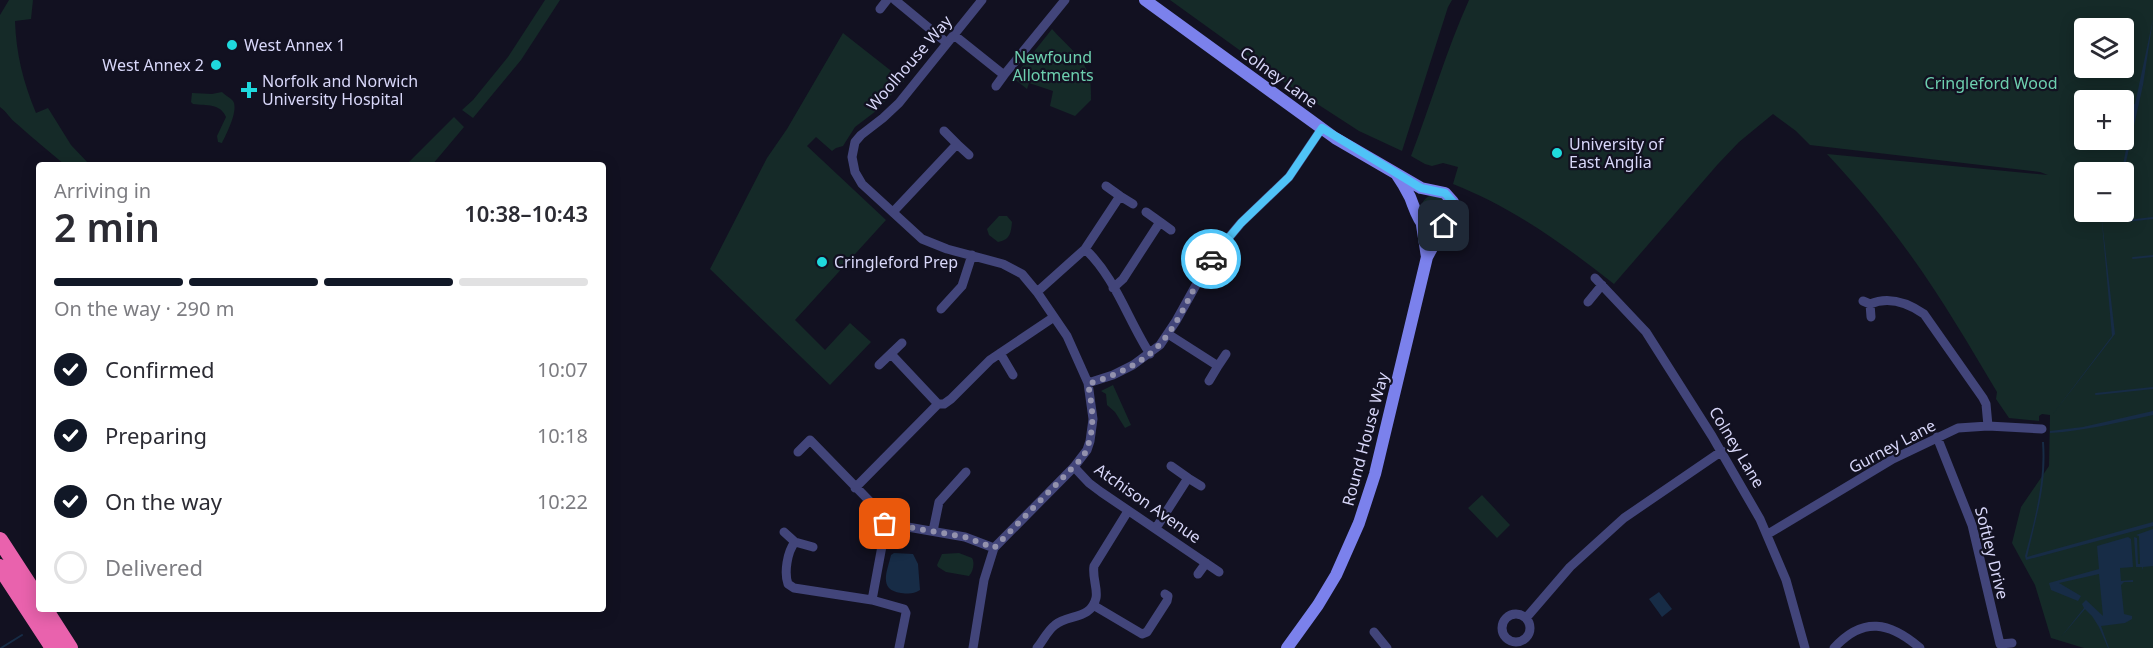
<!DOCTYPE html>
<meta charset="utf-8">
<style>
body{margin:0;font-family:"Noto Sans",sans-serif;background:#f7f7f7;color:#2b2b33;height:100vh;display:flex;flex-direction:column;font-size:22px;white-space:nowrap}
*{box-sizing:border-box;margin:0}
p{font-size:20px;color:#7c7c81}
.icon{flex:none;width:33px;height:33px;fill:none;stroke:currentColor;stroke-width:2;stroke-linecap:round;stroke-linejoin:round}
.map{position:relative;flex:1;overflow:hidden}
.side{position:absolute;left:36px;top:162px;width:570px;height:450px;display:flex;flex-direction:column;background:#fff;border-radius:6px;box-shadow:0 3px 15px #0003}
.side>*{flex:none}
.tools{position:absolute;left:2074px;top:18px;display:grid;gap:12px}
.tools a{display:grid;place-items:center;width:60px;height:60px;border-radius:6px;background:#fff;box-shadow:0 3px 15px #0003;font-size:30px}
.pin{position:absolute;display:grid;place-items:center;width:51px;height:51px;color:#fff;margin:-26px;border-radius:12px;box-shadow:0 3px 9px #0006}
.courier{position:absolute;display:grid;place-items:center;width:60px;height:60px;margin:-30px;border:4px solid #4fc3f7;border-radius:50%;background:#fff;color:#222;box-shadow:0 2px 8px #0007}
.head em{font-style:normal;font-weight:600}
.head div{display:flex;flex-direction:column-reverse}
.head{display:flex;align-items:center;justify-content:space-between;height:102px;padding:0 18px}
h1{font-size:39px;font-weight:600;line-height:45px}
.bar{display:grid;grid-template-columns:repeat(4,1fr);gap:9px 6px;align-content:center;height:72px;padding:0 18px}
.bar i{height:8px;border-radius:4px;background:#e1e1e2}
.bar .selected{background:#111827}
.bar p{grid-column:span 4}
ol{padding:0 18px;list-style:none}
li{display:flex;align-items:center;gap:18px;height:66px}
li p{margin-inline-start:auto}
li .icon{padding:6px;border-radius:50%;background:#111827;color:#fff;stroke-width:4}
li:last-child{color:#7c7c81}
li i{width:33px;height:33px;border:3px solid #e1e1e2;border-radius:50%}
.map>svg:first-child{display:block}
.green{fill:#152a28;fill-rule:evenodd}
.water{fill:#172c46}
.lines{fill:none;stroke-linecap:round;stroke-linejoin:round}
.stream{stroke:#172c46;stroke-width:2}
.street{stroke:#42457a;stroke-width:9}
.secondary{stroke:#7b81ec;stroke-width:12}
.highway{stroke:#e962ad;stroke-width:16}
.done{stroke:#9392ad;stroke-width:6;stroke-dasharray:0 10.8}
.route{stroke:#4fc3f7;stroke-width:8}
.poi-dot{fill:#1fd9dd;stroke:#121121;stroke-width:2}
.labels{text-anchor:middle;stroke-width:4.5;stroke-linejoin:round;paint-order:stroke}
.poi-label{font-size:16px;fill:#d8d7f9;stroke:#121121;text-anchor:start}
.park-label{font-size:16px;fill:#6dcfaf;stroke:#121121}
.street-label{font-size:16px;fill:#d8d7f9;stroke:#121121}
</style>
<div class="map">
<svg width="2153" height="648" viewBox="0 0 2153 648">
<rect width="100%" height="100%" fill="#121121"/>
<path class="green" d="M9,0h24l-2,19 -16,2c1,32 8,61 21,92l12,-5 23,37 19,20h-25c-16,-14 -33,-27 -48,-41 -7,-5 -10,-12 -17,-17v-92z
M545,0h15l-39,60 -48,58 -11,-8 11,-10 35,-43z
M1170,0h282l-4,7 -46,144 -43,-20 -71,-46z
M1469,0h684v648h-69l-33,-10 -16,-53 -23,-42 9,-36 28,-41 1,-51 -8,-1 -3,2v5l-30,-3 -13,-19 1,-7c-28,-47 -56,-95 -88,-139 -25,-35 -53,-68 -82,-99l221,21 -8,-3 -230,-27 -14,-14 -23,-17 -34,28 -21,22 -104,120c-51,-40 -100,-76 -161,-100l5,-17 -15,-4 -11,3 -7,-2 -14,-8c20,-52 35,-105 58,-156zM2085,28h39v40h-39zM2085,100h39v40h-39zM2085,172h39v40h-39z
M1052,29c13,15 35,31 38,51 1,6 1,14 1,20l-16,16 -25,-10 3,-15 -24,-8 -2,6 -14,-11z
M843,33l61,48 -28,30 -21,16 -12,19 -7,2 -4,3 -16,-14 -9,9 79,74 -91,100 30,30 25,-27 21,19 -41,43 -120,-116 57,-111 20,-29z
M222,92c3,3 10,7 11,9 6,9 -7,34 -11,42l-4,-1 -1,-6 9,-19c-6,-14 -19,-11 -33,-13l-2,-2 1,-9 20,1z
M454,117l10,10 -32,38h-26z
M1421 209a14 14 0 1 1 28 0a14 14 0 1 1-28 0Z
M999,216h8l5,6c-1,11 -2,18 -14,20l-9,-7 -2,-6z
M1113,385l18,40 -6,3 -10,-16 -8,-7 -1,-11 -5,-3z
M1482,495l28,30 -13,13 -29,-30z
M959,553l13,5c3,5 1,14 -3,18l-23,-4 -8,-5 -1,-2 5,-11z"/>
<path class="water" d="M2153,19l-10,66 -19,86 -2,-1 12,-62 -10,-2 11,-2z
M2101,212l14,122 -62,80 59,-78z
M2153,411v4c-34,7 -68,16 -103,18v-2l33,-4z
M2042,442h2c3,43 -8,75 -17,115l126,-35v4l-127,34 -1,-4c10,-37 20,-74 17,-114z
M2153,529v37l-10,1 -1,3v-3h-6l-2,-30 3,1 1,26h2l-1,-28 -3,-1z
M2128,537l3,2 2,28 -13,1 1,13 12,-1v2h-9l-3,3 3,29 8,2v3l-7,4 -24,3 8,22h-1l-9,-21 -7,-11 -7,-7 -24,28 23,-29 -2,-4 4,-4 17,16 -4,-42 -40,9 22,13 -3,5 -27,-11 -2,-7 50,-14 -2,-23z
M894,553l19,1 5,10 2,26c-7,4 -10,4 -19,3 -23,-3 -14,-21 -10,-38z
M1659,592l13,17 -10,8 -13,-18z"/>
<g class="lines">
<path class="stream" d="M2126,221l27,-3
M2133,258l20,-2
M2096,394l57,-6
M1,648l21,-13"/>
<path class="street" d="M895,0l52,43
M880,9l7,-9
M954,35l50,40 -8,11
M1004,75l61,-75
M957,144l12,11
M1106,186l14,10
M893,212l64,-68 -13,-13
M1146,212l14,10
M1085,249l35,-53 13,8
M1595,278l51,54 66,104 48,83 26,61 19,68
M1113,288l10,-9 37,-57 11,8
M1037,292l48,-43c30,28 43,71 65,105
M1863,301l7,3c19,-8 38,-1 54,10l59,84 3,6 2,22
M1588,302l14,-17
M1870,304l1,13
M941,309l21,-23 10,-31
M1168,334l50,32 8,-12
M1000,353l13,22
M891,354l47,50
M879,365l23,-22
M1209,381l9,-15
M1088,383l25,-8 20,-10 27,-20 16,-24 34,-61 31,-37 48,-46 33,-49
M1937,437l35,88 28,119 12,-1
M798,452l12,-12 77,79 15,7 63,11 29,11
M1074,467l15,16 12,9 118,80
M1188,478l13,8
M855,488l83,-84h6l7,-5 39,-39 64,-43
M1156,528l32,-50 -17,-12
M933,531l6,-29 27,-30
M784,532l11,10c-8,10 -11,31 -7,42l6,4 78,12 15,-81
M1768,534l125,-75 65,-31 30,-2 54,3
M795,542l18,5
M1198,574l8,-11
M872,600l32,9 2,4 -7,35
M1093,605l49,29 5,-2 20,-31 1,-5 -3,-2
M1502 628a14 14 0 1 1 28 0a14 14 0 1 1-28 0Z
M1526,618l44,-51 54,-49 98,-67
M1374,632l13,16
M973,648l11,-68 10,-32 80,-81 13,-17 3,-9 3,-22 -5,-36 -21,-47 -30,-44 -15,-18 -19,-10 -56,-15 -25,-10 -60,-55 -7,-12 -3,-15 3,-15 6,-7 22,-17 16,-15 83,-103
M1037,648c6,-7 10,-17 18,-23 13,-11 36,-5 41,-27 2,-9 -4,-21 -2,-32l34,-55
M1834,648c29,-32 56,-26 86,0"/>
<path class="secondary" d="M1145,0l190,138 86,50 24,5 8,9 1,8 -5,13c-26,20 -32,-9 -39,-26 -4,-8 -8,-15 -13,-22
M1422,225l5,32
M1287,648l31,-43 18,-30 23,-52 16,-49 52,-217 17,-31"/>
<path class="highway" d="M0,540l39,60
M0,567l53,81
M45,609l25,39"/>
</g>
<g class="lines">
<path class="done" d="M885,524l2,-5 15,7 63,11 29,11 89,-91c13,-25 10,-47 5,-73 25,-8 55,-20 73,-41 21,-24 32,-57 50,-84"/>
<path class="route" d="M1211,259l30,-36 48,-46 33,-49 99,60 24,5 8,9 1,8 -1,7 -9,9"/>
</g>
<g class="poi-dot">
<circle cx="232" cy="45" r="6"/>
<circle cx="216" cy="65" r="6"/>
<path d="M246 81h6v6h6v6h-6v6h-6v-6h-6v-6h6z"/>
<circle cx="1557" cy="153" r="6"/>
<circle cx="822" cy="262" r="6"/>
</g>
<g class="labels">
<g class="poi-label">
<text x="244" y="51">West Annex 1</text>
<text x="204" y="71" text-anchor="end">West Annex 2</text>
<text x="262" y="87">Norfolk and Norwich<tspan x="262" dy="18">University Hospital</tspan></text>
<text x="1569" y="150">University of<tspan x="1569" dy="18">East Anglia</tspan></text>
<text x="834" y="268">Cringleford Prep</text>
</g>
<g class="park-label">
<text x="1053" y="63">Newfound<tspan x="1053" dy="18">Allotments</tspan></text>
<text x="1991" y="89">Cringleford Wood</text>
</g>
<g class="street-label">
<text transform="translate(909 63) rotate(-49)" y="6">Woolhouse Way</text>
<text transform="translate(1279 77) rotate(36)" y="6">Colney Lane</text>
<text transform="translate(1365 439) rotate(-75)" y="6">Round House Way</text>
<text transform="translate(1892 446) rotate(-28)" y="6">Gurney Lane</text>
<text transform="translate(1737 447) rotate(59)" y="6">Colney Lane</text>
<text transform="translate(1148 503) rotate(35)" y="6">Atchison Avenue</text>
<text transform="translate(1992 553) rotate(76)" y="6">Softley Drive</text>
</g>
</g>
</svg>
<div class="tools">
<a><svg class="icon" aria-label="layers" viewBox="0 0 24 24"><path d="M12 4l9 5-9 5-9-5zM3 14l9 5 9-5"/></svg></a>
<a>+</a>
<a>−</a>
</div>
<div class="pin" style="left:885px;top:524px;background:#ea580c"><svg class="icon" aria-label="bag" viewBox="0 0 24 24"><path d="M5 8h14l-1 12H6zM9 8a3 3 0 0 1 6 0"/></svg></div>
<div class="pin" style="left:1444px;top:226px;background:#1f2937"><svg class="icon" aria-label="home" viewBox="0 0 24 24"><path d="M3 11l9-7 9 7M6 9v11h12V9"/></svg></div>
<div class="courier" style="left:1211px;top:259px"><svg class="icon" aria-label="car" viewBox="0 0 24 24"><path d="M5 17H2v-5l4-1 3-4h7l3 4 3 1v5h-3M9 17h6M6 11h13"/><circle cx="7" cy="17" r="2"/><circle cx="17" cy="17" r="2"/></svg></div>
<section class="side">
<div class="head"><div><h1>2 min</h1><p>Arriving in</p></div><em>10:38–10:43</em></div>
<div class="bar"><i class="selected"></i><i class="selected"></i><i class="selected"></i><i></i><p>On the way · 290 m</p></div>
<ol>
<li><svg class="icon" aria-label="check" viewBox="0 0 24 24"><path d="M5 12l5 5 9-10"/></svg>Confirmed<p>10:07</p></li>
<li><svg class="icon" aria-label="check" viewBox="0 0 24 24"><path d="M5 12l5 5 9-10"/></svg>Preparing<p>10:18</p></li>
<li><svg class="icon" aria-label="check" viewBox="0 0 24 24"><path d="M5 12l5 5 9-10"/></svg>On the way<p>10:22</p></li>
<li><i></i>Delivered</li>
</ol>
</section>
</div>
